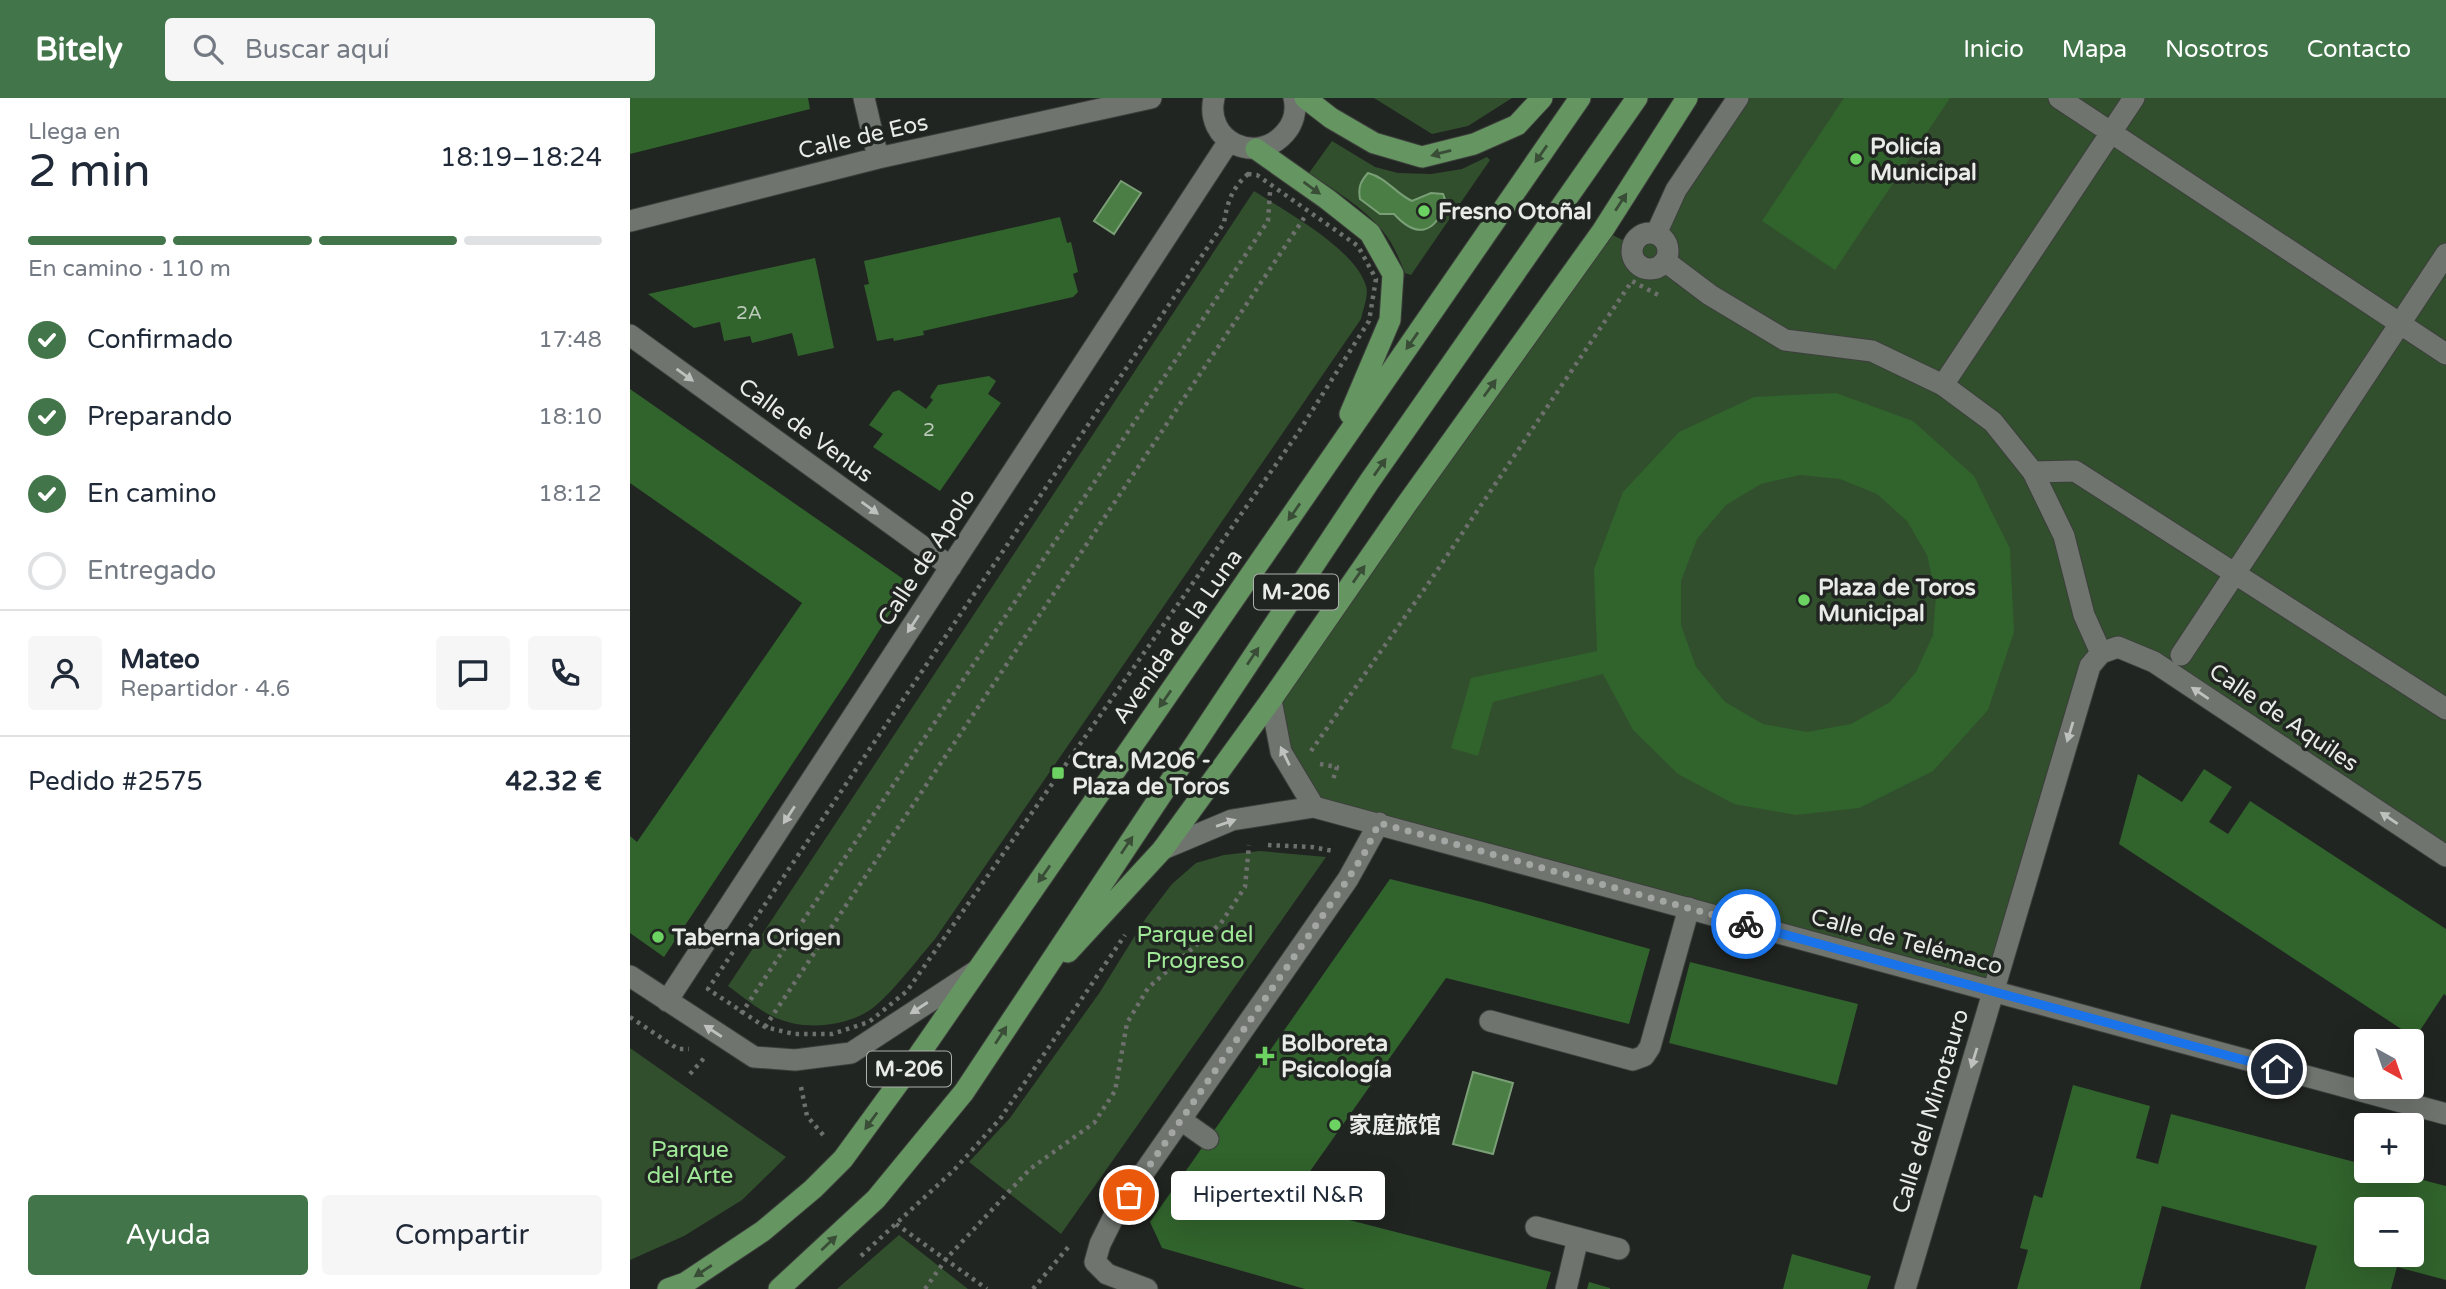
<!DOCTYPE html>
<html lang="es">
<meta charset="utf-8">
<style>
body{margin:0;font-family:"Varela Round","Noto Sans SC",sans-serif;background:#f6f6f7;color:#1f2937;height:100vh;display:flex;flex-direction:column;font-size:26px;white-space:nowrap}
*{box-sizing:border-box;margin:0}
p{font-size:23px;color:#747a83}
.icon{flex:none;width:38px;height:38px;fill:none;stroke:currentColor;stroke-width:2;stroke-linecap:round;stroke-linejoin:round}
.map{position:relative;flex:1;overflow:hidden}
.sheet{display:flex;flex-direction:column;background:#fff;width:630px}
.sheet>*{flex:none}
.needle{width:46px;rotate:140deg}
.fabs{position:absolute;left:1724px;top:931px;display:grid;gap:14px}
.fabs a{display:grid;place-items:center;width:70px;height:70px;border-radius:7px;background:#fff;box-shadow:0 7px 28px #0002;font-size:35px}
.pin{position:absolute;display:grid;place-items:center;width:60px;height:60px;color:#fff;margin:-30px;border:4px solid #fff;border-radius:50%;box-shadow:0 2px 7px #0007}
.courier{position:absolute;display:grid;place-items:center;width:70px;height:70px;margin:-35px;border:5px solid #1a73e8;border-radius:50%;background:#fff;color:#222;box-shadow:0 2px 9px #0007}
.bubble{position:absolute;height:49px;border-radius:7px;background:#fff;box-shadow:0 7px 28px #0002;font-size:23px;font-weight:600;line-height:49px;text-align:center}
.headline em{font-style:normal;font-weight:600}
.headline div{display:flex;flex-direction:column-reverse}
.headline{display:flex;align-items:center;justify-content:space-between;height:119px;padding:0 28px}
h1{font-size:46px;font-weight:600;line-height:52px}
.bar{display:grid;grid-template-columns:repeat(4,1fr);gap:10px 7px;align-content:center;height:84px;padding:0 28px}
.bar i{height:9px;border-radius:5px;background:#e0e1e3}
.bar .selected{background:#42754a}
.bar p{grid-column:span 4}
.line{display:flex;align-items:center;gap:18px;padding:0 28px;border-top:2px solid #e0e1e3}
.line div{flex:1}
.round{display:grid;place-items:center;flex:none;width:74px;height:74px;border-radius:7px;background:#f6f6f7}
ol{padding:0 28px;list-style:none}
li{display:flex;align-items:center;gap:21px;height:77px}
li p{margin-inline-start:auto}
li .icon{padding:7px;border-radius:50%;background:#42754a;color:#fff;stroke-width:4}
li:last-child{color:#747a83}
li i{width:38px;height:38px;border:4px solid #e0e1e3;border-radius:50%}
.primary-button{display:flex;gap:14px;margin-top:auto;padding:14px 28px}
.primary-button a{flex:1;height:80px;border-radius:7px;background:#42754a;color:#fff;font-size:28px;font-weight:600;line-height:80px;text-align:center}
.primary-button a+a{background:#f6f6f7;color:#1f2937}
header{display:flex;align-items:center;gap:42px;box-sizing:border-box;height:98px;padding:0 35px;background:#42754a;color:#fff}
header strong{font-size:33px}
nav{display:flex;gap:38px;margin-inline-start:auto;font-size:24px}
.search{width:490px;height:63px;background:#f6f6f7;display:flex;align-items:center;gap:18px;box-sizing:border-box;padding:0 24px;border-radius:7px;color:#747a83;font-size:26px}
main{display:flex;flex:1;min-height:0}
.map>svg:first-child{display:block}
.green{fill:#314f2d}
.water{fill:#4a7e45;stroke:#7a9f76;stroke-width:2}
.building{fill:#31632c;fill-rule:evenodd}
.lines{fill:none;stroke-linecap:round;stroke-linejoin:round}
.lane-casing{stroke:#3c3f3b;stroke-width:23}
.street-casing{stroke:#3c3f3b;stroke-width:23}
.primary-casing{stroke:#3c3f3b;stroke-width:23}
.path{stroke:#6d706d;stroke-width:4.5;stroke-dasharray:3.5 5;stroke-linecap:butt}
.lane{stroke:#6f746f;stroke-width:21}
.street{stroke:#6f746f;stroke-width:21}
.primary{stroke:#659661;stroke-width:21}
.oneway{fill:#394d37}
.oneway2{fill:#bec1be}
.done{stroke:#a3a6a3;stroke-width:7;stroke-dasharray:0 12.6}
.route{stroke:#1a73e8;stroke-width:9}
.poi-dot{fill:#6cd362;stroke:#212521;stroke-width:2.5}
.labels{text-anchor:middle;stroke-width:7;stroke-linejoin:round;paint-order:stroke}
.number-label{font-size:19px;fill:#bbc9ba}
.shield{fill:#212521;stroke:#adb0ad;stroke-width:2}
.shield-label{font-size:21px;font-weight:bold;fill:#e9ebe9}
.street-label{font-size:23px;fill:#e9ebe9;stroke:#212521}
.poi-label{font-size:23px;font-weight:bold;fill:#e9ebe9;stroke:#212521;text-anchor:start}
.park-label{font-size:23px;fill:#9fe897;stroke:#212521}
</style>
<header>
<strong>Bitely</strong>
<div class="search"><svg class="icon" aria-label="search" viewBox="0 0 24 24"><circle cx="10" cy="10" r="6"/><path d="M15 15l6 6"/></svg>Buscar aquí</div>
<nav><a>Inicio</a><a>Mapa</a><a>Nosotros</a><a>Contacto</a></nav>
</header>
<main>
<section class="sheet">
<div class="headline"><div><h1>2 min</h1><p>Llega en</p></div><em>18:19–18:24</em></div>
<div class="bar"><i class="selected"></i><i class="selected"></i><i class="selected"></i><i></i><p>En camino · 110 m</p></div>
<ol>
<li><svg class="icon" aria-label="check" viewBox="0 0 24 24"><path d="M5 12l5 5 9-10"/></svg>Confirmado<p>17:48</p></li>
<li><svg class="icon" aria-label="check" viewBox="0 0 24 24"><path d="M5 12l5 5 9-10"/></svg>Preparando<p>18:10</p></li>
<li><svg class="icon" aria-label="check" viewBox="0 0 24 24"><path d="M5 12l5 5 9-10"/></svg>En camino<p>18:12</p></li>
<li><i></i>Entregado</li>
</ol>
<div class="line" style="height:126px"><a class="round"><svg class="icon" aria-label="person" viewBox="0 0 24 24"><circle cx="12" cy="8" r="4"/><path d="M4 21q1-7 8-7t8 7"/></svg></a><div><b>Mateo</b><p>Repartidor · 4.6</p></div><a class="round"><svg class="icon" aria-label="chat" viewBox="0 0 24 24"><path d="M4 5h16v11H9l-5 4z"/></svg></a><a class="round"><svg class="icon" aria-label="phone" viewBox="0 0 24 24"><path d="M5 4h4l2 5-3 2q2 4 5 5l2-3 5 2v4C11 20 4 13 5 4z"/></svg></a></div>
<div class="line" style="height:91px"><div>Pedido #2575</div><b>42.32 €</b></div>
<div class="primary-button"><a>Ayuda</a><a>Compartir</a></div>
</section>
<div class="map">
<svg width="1816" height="1191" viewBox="0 0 1816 1191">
<rect width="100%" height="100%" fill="#212521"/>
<path class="green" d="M744,0h138l-44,28 -36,8z
M1108,0h708v758l-292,-194 -53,-9 -108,339 -679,-185 -43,-107 332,-470 29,15 6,-8 9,-4z
M702,43l43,26 23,6 33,1 31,-5 25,-12 3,3 -79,115 -6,-2c-6,-15 -12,-30 -23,-43 -19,-23 -48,-40 -73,-57z
M624,93c33,21 101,58 112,95 3,9 -3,23 -5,33l-426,620c-16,18 -50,64 -70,74 -27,15 -65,17 -93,3 -15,-7 -30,-20 -44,-30z
M630,753l66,6 -265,377 -92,-72 41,-44 90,-126 46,-74 26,-34 24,-21 28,-8z
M0,950l156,109 -44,43 -58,36 -54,24z
M269,1137l69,54h-131z"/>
<path class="water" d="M738,75c19,5 27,20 44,28l19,-8 12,1 3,8c-11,32 -29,37 -52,12h-14l-20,-15c-2,-11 0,-17 8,-26z
M491,83l20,12 -27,41 -20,-13z
M843,974l40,11 -20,71 -40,-10z"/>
<path class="building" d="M0,0h178l2,11 -180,45z
M1214,0h106l-115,172 -73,-49z
M430,119l7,26 4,-1 7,30 -5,2 5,18 -5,5 -150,34 1,4 -30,6 -1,-3 -16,3 -13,-56 5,-1 -5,-23z
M185,160l19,90 -36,8 -6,-23 -40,10 -2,-7 -26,5 -4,-19 -26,6 -46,-34z
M359,278l7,5 -8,13 13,9 -61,88 -67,-44 10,-13 -14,-9 24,-33 6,-2 27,19 7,-9 -3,-3 8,-12z
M0,291l279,194 -59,94 -186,280 -34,-24v-97l7,6 165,-239 -172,-120z
M1206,295l77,28 61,55 36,73 4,83 -26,78 -55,61 -74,37 -63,7 -62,-11 -56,-30 -45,-44 -30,-56 -110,28 -15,54 -27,-8 20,-70 126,-27 -3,-82 29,-77 56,-60 75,-35zM1170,377l40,4 37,15 30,27 20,34 9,40 -3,40 -17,37 -26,30 -39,22 -44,8 -44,-8 -38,-22 -29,-35 -15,-42v-44l16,-42 29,-34 35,-21z
M1574,671l28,18 -23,35 19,12 22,-33 196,128v67l-2,-2 -29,44 -296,-194 19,-70 44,28z
M760,781l92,23 168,47 -21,75 -183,-46 -159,226 264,68 -5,17h-241l-143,-41 -12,-26z
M1060,864l168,42 -21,81 -168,-42z
M1443,987l77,21 -14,52 22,6 13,-50 195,51v6h22l58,15v94l-49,-13 -6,22h-86l12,-43 -155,-40 -22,83h-123l11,-39 -8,-2 14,-53 8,3zM1736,1111h46v46h-46z
M1162,1156l79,22 -4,13h-84z
M959,1184l21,6v1h-23z"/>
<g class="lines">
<defs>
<path id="lane" d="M1035,163l45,34 75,45 87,11 71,34 50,37 40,50 31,64 20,79 17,38
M860,923l143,39 11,-4 6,-9 39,-139
M551,1022l27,19
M906,1129l83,22
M936,1191l12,-51"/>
<path id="street" d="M234,0l14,60
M584,0c-10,43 42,68 71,35 8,-9 12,-22 9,-35
M1429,0l387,256
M0,123l248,-63 273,-60
M1002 153a18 18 0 1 1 36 0a18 18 0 1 1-36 0Z
M1026,136l20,-44 62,-92
M0,237l321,232
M1313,287l191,-287
M1403,374l42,-1 371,238
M1551,557l265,-401
M641,602l10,52 33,55
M533,751l69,-29 82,-13 1132,307
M0,878l124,81 41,3 56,-7 125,-82
M37,903l562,-860
M517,1191l-40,-15 -12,-12 5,-18 15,-30 233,-335 31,-56
M1275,1191l185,-623 11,-13 17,-6 36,15 292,194"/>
<path id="primary" d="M675,0l26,20 43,25 48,14 52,-13 43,-19 25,-27
M626,51l71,50 43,34 23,41 -3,46 -40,94
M438,854l95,-103 108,-149 135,-195 197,-275 84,-132
M38,1191l17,-6 78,-52 50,-42 30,-30 73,-100 664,-961
M149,1191l97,-90 88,-107 405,-610 268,-384"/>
</defs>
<use href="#lane" class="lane-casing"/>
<use href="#street" class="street-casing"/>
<use href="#primary" class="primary-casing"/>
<path class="path" d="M618,76l9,1 101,71 18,33 -7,42 -71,112 -391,558 -38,31 -37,12h-38l-29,-7 -57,-38 516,-766c3,-20 8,-35 24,-49z
M681,653l119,-170 202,-300 30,16
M690,666l17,3 -5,16
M638,747l44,2 21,4
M111,916l527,-793 2,-29
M0,919l48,32h11
M135,929l541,-812
M60,976l15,-17
M171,989l6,29 17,20
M266,1126l91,65
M231,1158l93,-86 46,-51 125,-184
M295,1191l21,-30 84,-90 64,-46 21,-32 12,-68 21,-35 73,-65 24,-36 4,-42
M403,1191l37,-44"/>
<use href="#lane" class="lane"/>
<use href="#street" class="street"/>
<use href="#primary" class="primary"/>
</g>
<defs><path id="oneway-solid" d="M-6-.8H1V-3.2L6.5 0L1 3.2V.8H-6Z" transform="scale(1.75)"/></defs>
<g class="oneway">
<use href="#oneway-solid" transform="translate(811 55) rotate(165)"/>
<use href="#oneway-solid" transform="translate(911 56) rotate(125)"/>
<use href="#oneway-solid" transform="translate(682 90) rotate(36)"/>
<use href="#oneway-solid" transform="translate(991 104) rotate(-57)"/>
<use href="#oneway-solid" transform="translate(782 243) rotate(125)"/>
<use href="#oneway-solid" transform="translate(860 290) rotate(-54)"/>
<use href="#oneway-solid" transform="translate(750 369) rotate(-55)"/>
<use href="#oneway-solid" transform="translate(664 414) rotate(125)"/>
<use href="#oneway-solid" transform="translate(729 476) rotate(-55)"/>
<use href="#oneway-solid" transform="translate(623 558) rotate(-56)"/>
<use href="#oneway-solid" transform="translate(535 601) rotate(125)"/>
<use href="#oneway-solid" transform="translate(497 747) rotate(-56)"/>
<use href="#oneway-solid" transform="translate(414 776) rotate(125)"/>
<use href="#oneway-solid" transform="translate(371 937) rotate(-57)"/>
<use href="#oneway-solid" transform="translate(241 1023) rotate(126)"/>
<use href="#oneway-solid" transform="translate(199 1145) rotate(-43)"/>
<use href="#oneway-solid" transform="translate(73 1173) rotate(147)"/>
</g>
<g class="oneway2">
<use href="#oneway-solid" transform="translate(55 277) rotate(36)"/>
<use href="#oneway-solid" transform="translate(240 410) rotate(36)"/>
<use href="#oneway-solid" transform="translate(283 526) rotate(123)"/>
<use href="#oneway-solid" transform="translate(1570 595) rotate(-146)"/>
<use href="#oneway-solid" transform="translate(1440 634) rotate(107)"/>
<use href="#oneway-solid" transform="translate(655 658) rotate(-116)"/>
<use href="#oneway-solid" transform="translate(159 717) rotate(123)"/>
<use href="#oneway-solid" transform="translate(1759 720) rotate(-146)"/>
<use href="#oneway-solid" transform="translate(596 725) rotate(-19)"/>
<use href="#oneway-solid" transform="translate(289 910) rotate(147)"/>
<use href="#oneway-solid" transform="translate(83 933) rotate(-147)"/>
<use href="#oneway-solid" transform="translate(1344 960) rotate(107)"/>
</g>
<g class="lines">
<path class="done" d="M499,1097l219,-316 17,-27 14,-29 367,101"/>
<path class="route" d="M1116,826l531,145"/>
</g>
<g class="poi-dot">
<circle cx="1226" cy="61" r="7"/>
<circle cx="794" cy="113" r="7"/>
<circle cx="1174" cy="502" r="7"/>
<rect x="421" y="668" width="14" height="14" rx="3.5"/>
<circle cx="28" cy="839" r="7"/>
<path d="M631.5 947.5h7v7h7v7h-7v7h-7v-7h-7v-7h7z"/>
<circle cx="705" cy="1027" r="7"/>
</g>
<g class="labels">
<g class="number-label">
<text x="119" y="221">2A</text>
<text x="299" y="338">2</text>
</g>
<g class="shield">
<rect x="624" y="476.5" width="84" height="35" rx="5"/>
<rect x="237" y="953.5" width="84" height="35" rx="5"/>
</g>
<g class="shield-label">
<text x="666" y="501">M-206</text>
<text x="279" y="978">M-206</text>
</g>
<g class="street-label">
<text transform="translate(233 38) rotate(-13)" y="8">Calle de Eos</text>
<text transform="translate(176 332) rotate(36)" y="8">Calle de Venus</text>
<text transform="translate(296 459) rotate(-57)" y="8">Calle de Apolo</text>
<text transform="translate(547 538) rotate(-55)" y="8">Avenida de la Luna</text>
<text transform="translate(1654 619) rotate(34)" y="8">Calle de Aquiles</text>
<text transform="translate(1277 843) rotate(15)" y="8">Calle de Telémaco</text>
<text transform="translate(1300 1013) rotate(-73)" y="8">Calle del Minotauro</text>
</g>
<g class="poi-label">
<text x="1240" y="56">Policía<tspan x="1240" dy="26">Municipal</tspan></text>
<text x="808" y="121">Fresno Otoñal</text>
<text x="1188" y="497">Plaza de Toros<tspan x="1188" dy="26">Municipal</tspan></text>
<text x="442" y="670">Ctra. M206 -<tspan x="442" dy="26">Plaza de Toros</tspan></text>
<text x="42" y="847">Taberna Origen</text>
<text x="651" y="953">Bolboreta<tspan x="651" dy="26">Psicología</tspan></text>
<text x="719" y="1035">家庭旅馆</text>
</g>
<g class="park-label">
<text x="565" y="844">Parque del<tspan x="565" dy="26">Progreso</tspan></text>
<text x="60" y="1059">Parque<tspan x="60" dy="26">del Arte</tspan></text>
</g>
</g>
</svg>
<div class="fabs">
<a><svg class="needle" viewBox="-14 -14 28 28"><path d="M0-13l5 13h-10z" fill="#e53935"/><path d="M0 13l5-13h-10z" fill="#747a83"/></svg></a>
<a>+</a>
<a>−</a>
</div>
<div class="pin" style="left:499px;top:1097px;background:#ea580c"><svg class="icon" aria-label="bag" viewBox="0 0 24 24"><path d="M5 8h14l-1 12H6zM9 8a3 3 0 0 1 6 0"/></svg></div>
<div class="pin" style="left:1647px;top:971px;background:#1f2937"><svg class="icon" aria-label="home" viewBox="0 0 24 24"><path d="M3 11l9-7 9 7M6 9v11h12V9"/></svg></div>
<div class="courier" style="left:1116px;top:826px"><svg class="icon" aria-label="bike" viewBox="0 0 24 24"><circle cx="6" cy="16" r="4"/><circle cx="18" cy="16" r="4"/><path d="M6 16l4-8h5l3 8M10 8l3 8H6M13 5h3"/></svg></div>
<div class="bubble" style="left:541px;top:1073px;width:214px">Hipertextil N&amp;R</div>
</div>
</main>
